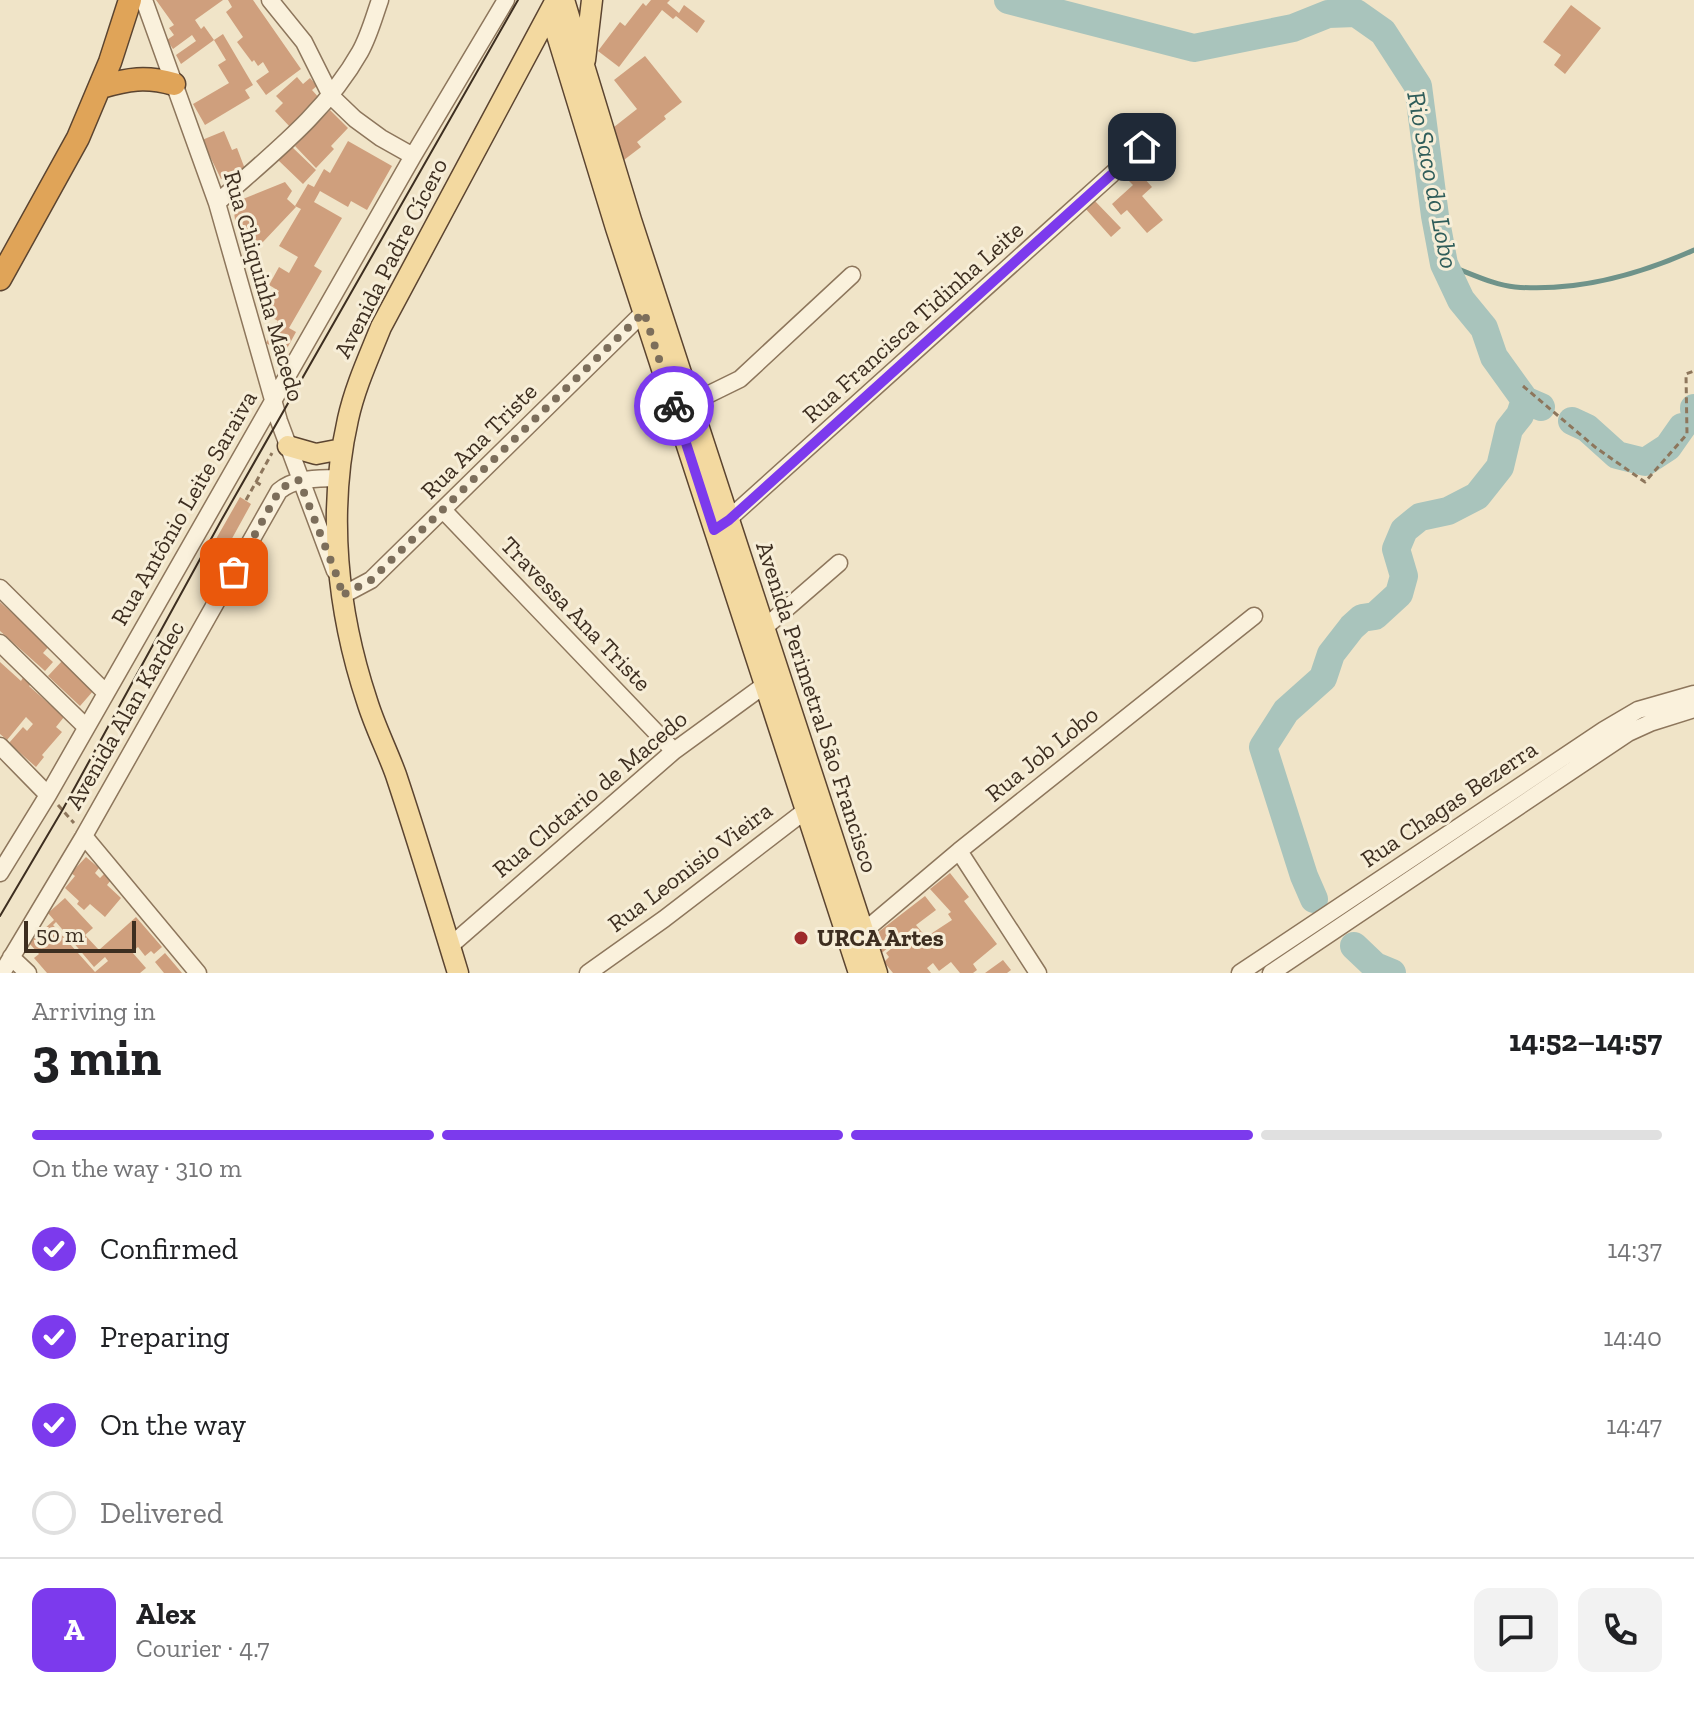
<!DOCTYPE html>
<meta charset="utf-8">
<style>
body{margin:0;font-family:"Zilla Slab",serif;background:#f2f2f2;color:#202124;height:100vh;display:flex;flex-direction:column;font-size:30px;white-space:nowrap}
*{box-sizing:border-box;margin:0}
p{font-size:26px;color:#757577}
.icon{flex:none;width:44px;height:44px;fill:none;stroke:currentColor;stroke-width:2;stroke-linecap:round;stroke-linejoin:round}
.map{position:relative;height:973px;overflow:hidden}
.side{display:flex;flex-direction:column;background:#fff;flex:1}
.side>*{flex:none}
.scale{position:absolute;left:24px;bottom:20px;width:112px;box-sizing:border-box;padding-left:8px;border:4px solid #3d2e20;border-top:0;font-size:22px;line-height:28px;white-space:nowrap;color:#3d2e20;-webkit-text-stroke:6px #f7eed8;paint-order:stroke}
.pin{position:absolute;display:grid;place-items:center;width:68px;height:68px;color:#fff;margin:-34px;border-radius:16px;box-shadow:0 4px 12px #0006}
.courier{position:absolute;display:grid;place-items:center;width:80px;height:80px;margin:-40px;border:6px solid #7c3aed;border-radius:50%;background:#fff;color:#222;box-shadow:0 2px 10px #0007}
.headline em{font-style:normal;font-weight:700}
.headline div{display:flex;flex-direction:column-reverse}
.headline{display:flex;align-items:center;justify-content:space-between;height:136px;padding:0 32px}
h1{font-size:52px;font-weight:700;line-height:60px}
.bar{display:grid;grid-template-columns:repeat(4,1fr);gap:12px 8px;align-content:center;height:96px;padding:0 32px}
.bar i{height:10px;border-radius:6px;background:#e0e0e0}
.bar .selected{background:#7c3aed}
.bar p{grid-column:span 4}
.line{display:flex;align-items:center;gap:20px;padding:0 32px;border-top:2px solid #e0e0e0}
.line div{flex:1}
.round{display:grid;place-items:center;flex:none;width:84px;height:84px;border-radius:16px;background:#f2f2f2}
ol{padding:0 32px;list-style:none}
li{display:flex;align-items:center;gap:24px;height:88px}
li p{margin-inline-start:auto}
li .icon{padding:8px;border-radius:50%;background:#7c3aed;color:#fff;stroke-width:4}
li:last-child{color:#757577}
li i{width:44px;height:44px;border:4px solid #e0e0e0;border-radius:50%}
.map>svg:first-child{display:block}
.lines{fill:none;stroke-linecap:round;stroke-linejoin:round}
.stream{stroke:#6f938a;stroke-width:5}
.river{stroke:#a9c4bc;stroke-width:28}
.building{fill:#cf9f7d;fill-rule:evenodd}
.minor-casing{stroke:#8d765c;stroke-width:19}
.major-casing{stroke:#5b4430;stroke-width:23}
.highway-casing{stroke:#5b4430;stroke-width:25}
.path{stroke:#8d765c;stroke-width:3;stroke-dasharray:6 4;stroke-linecap:butt}
.minor{stroke:#faf1dc;stroke-width:16}
.major{stroke:#f3d9a0;stroke-width:20}
.highway{stroke:#e0a458;stroke-width:22}
.tram{stroke:#3d2e20;stroke-width:2}
.done{stroke:#7c6e5b;stroke-width:8;stroke-dasharray:0 14.4}
.route{stroke:#7c3aed;stroke-width:10}
.poi-dot{fill:#9e2a2b;stroke:#f7eed8;stroke-width:3}
.labels{text-anchor:middle;stroke-width:6;stroke-linejoin:round;paint-order:stroke}
.street-label{font-size:24px;fill:#3d2e20;stroke:#f7eed8}
.poi-label{font-size:24px;font-weight:bold;fill:#3d2e20;stroke:#f7eed8;text-anchor:start}
.water-label{font-size:26px;font-style:italic;fill:#2f5d5a;stroke:#f7eed8}
</style>
<div class="map">
<svg width="1694" height="973" viewBox="0 0 1694 973">
<rect width="100%" height="100%" fill="#f0e4c8"/>
<g class="lines">
<path class="stream" d="M1444,264c22,7 48,21 71,23 62,5 123,-12 179,-37"/>
<path class="river" d="M1008,0l186,48 99,-20 35,-14 28,-1 27,19 35,54 17,130 9,48 17,36 23,28 10,29 31,43 16,7
M1694,409v-1
M1572,421l15,7 30,27 28,7 23,-15 14,-20
M1314,899l-10,-23 -41,-129 23,-36 37,-33 8,-24 21,-27 10,-9 13,-2 24,-22 5,-18 -8,-27 8,-19 16,-13 28,-6 29,-15 23,-29 9,-38 11,-14 5,-15
M1354,946l21,20 17,7"/>
</g>
<path class="building" d="M156,0h67l-28,20 6,9 3,-3 10,14 -33,24 -5,-9 20,-14 -4,-6 -19,14 -6,-9 7,-5 -5,-7 5,-3z
M228,0h25l48,69 -35,26 -10,-14 13,-9 -6,-10 -5,4 -4,-6 -2,2 -15,-20 6,-5 -17,-25 6,-5z
M651,0h19l-3,3 12,10 5,-8 21,16 -8,12 -21,-17 -3,3 -11,-9 -43,57 -21,-16 22,-29 5,4 18,-23 3,3z
M1571,5l30,23 -36,46 -11,-9 7,-10 -18,-13z
M223,34l30,51 -8,5 5,8 -45,27 -12,-21 36,-21 -11,-18 8,-5 -12,-20z
M645,56l37,46 -18,14 2,3 -29,23 4,5 -21,16 -20,-25 37,-29 -23,-29z
M297,77l6,7 7,-6 7,8 -5,4 9,10 -30,28 -16,-17 8,-8 -7,-7z
M330,110l18,18 -17,18 3,3 -18,19 -21,-22z
M224,131l8,19 5,-2 8,21 -24,10 -19,-39z
M348,141l44,25 -25,44 -16,-9 -3,6 -28,-16 -6,11 28,16 -28,48 8,5 -33,57 7,4 -12,22 -18,-11 12,-22 -12,-7 13,-23 -10,-6 10,-18 10,6 9,-16 -19,-11 22,-37 -6,-3 13,-22 6,3 10,-18 6,4z
M291,146l25,24 -13,14 -25,-24z
M1135,168l17,19 -10,9 21,24 -16,13 -20,-23 -6,5 -9,-11 21,-19 -8,-8z
M285,182l7,9 -5,8 9,8 -50,53 -11,-40 -2,-17z
M1093,199l28,29 -10,9 -27,-30z
M240,497l11,7 -27,49 -12,-7z
M0,602l39,35 12,7 -8,9 10,9 -8,9 -45,-40z
M63,660l31,30 -14,16 -32,-30z
M0,662l21,19 3,-5 8,7 -3,3 35,31 -8,10 6,5 -20,23 2,2 -8,10 -27,-24 14,-16 4,4 6,-7 -7,-7 -19,23 -7,-6z
M86,857l13,11 -4,5 5,5 5,-5 6,7 -4,5 14,13 -16,19 -15,-13 -6,6 -7,-6 2,-3 -14,-13 10,-12 -4,-3z
M950,873l19,24 -5,4 33,43 -24,20 4,6 -4,3h-13l-9,-11 -12,9 -6,-8 -6,5 4,5h-38l-9,-11 5,-5 -3,-4 28,-23 -1,-2 -34,27 -11,-15 57,-44 11,14 -20,15 10,12 26,-17 -4,-6 3,-2 -21,-23z
M65,898l28,30 -8,7 14,15 37,-33 26,30 -8,7 -3,-3 -6,5 -7,-9 -6,5 14,16 -6,5h-93l-13,-15 5,-4 -10,-11 25,-23 -6,-7zM56,922l38,45 11,-10 3,4 -13,11 -42,-47z
M165,953l17,20h-18l-9,-11z
M1003,960l8,10 -4,3h-22z"/>
<g class="lines">
<defs>
<path id="minor" d="M144,0l73,203 62,218 56,150
M270,0l34,42 27,54 24,23 26,19 32,18
M217,203c52,-47 108,-89 143,-151 9,-16 14,-35 20,-52
M691,403l49,-24 112,-104
M443,510l231,241
M722,525l420,-378
M0,588l106,105
M341,596l30,-16 273,-268
M764,628l75,-65
M0,643l86,84
M0,746l48,49
M84,836l114,137
M959,851l79,122
M0,873l48,-78 365,-639 93,-156
M863,932l96,-81 295,-235
M450,946l224,-195 92,-67
M11,957l17,16
M2,973l82,-137 195,-345c17,-14 38,-12 59,-13
M588,973l76,-54 150,-115
M1240,973l364,-243 34,-20 56,-16
M1271,973l357,-240 22,-10 44,-14"/>
<path id="major" d="M564,0l67,220 246,753
M550,12l66,216 243,745
M585,60l7,-60
M288,446l28,8 26,-5
M458,973c-20,-66 -40,-132 -62,-198 -9,-25 -21,-48 -29,-74 -30,-90 -40,-189 -19,-282 7,-32 21,-62 33,-92l175,-327"/>
<path id="highway" d="M101,87c27,-8 45,-11 73,-3
M0,279l78,-141 32,-76 20,-62"/>
</defs>
<use href="#minor" class="minor-casing"/>
<use href="#major" class="major-casing"/>
<use href="#highway" class="highway-casing"/>
<path class="path" d="M1523,386l72,61 50,35 42,-48 -1,-60 8,-3
M256,482l16,-29
M246,500l10,-18 8,5
M217,550l-5,10 7,4
M58,805l16,18"/>
<use href="#minor" class="minor"/>
<use href="#major" class="major"/>
<use href="#highway" class="highway"/>
<path class="tram" d="M0,916l63,-107 159,-290 296,-519"/>
</g>
<g class="lines">
<path class="done" d="M234,572l45,-81 9,-7 11,-4 41,104 1,12 30,-16 273,-268 30,94"/>
<path class="route" d="M674,406l40,124 15,-10 413,-373"/>
</g>
<circle class="poi-dot" cx="801" cy="938" r="8"/>
<g class="labels">
<g class="street-label">
<text transform="translate(391 258) rotate(-63)" y="8">Avenida Padre Cícero</text>
<text transform="translate(264 286) rotate(74)" y="8">Rua Chiquinha Macedo</text>
<text transform="translate(913 322) rotate(-42)" y="8">Rua Francisca Tidinha Leite</text>
<text transform="translate(479 441) rotate(-45)" y="8">Rua Ana Triste</text>
<text transform="translate(184 508) rotate(-60)" y="8">Rua Antônio Leite Saraiva</text>
<text transform="translate(576 614) rotate(46)" y="8">Travessa Ana Triste</text>
<text transform="translate(817 707) rotate(72)" y="8">Avenida Perimetral São Francisco</text>
<text transform="translate(125 715) rotate(-60)" y="8">Avenida Alan Kardec</text>
<text transform="translate(1042 754) rotate(-39)" y="8">Rua Job Lobo</text>
<text transform="translate(590 794) rotate(-40)" y="8">Rua Clotario de Macedo</text>
<text transform="translate(1449 804) rotate(-34)" y="8">Rua Chagas Bezerra</text>
<text transform="translate(690 867) rotate(-37)" y="8">Rua Leonisio Vieira</text>
</g>
<g class="poi-label">
<text x="817" y="946">URCA Artes</text>
</g>
<g class="water-label">
<text transform="translate(1433 180) rotate(79)" y="9">Rio Saco do Lobo</text>
</g>
</g>
</svg>
<div class="scale">50 m</div>
<div class="pin" style="left:234px;top:572px;background:#ea580c"><svg class="icon" aria-label="bag" viewBox="0 0 24 24"><path d="M5 8h14l-1 12H6zM9 8a3 3 0 0 1 6 0"/></svg></div>
<div class="pin" style="left:1142px;top:147px;background:#1f2937"><svg class="icon" aria-label="home" viewBox="0 0 24 24"><path d="M3 11l9-7 9 7M6 9v11h12V9"/></svg></div>
<div class="courier" style="left:674px;top:406px"><svg class="icon" aria-label="bike" viewBox="0 0 24 24"><circle cx="6" cy="16" r="4"/><circle cx="18" cy="16" r="4"/><path d="M6 16l4-8h5l3 8M10 8l3 8H6M13 5h3"/></svg></div>
</div>
<section class="side">
<div class="headline"><div><h1>3 min</h1><p>Arriving in</p></div><em>14:52–14:57</em></div>
<div class="bar"><i class="selected"></i><i class="selected"></i><i class="selected"></i><i></i><p>On the way · 310 m</p></div>
<ol>
<li><svg class="icon" aria-label="check" viewBox="0 0 24 24"><path d="M5 12l5 5 9-10"/></svg>Confirmed<p>14:37</p></li>
<li><svg class="icon" aria-label="check" viewBox="0 0 24 24"><path d="M5 12l5 5 9-10"/></svg>Preparing<p>14:40</p></li>
<li><svg class="icon" aria-label="check" viewBox="0 0 24 24"><path d="M5 12l5 5 9-10"/></svg>On the way<p>14:47</p></li>
<li><i></i>Delivered</li>
</ol>
<div class="line" style="height:144px"><b class="round" style="background:#7c3aed;color:#fff">A</b><div><b>Alex</b><p>Courier · 4.7</p></div><a class="round"><svg class="icon" aria-label="chat" viewBox="0 0 24 24"><path d="M4 5h16v11H9l-5 4z"/></svg></a><a class="round"><svg class="icon" aria-label="phone" viewBox="0 0 24 24"><path d="M5 4h4l2 5-3 2q2 4 5 5l2-3 5 2v4C11 20 4 13 5 4z"/></svg></a></div>
</section>
